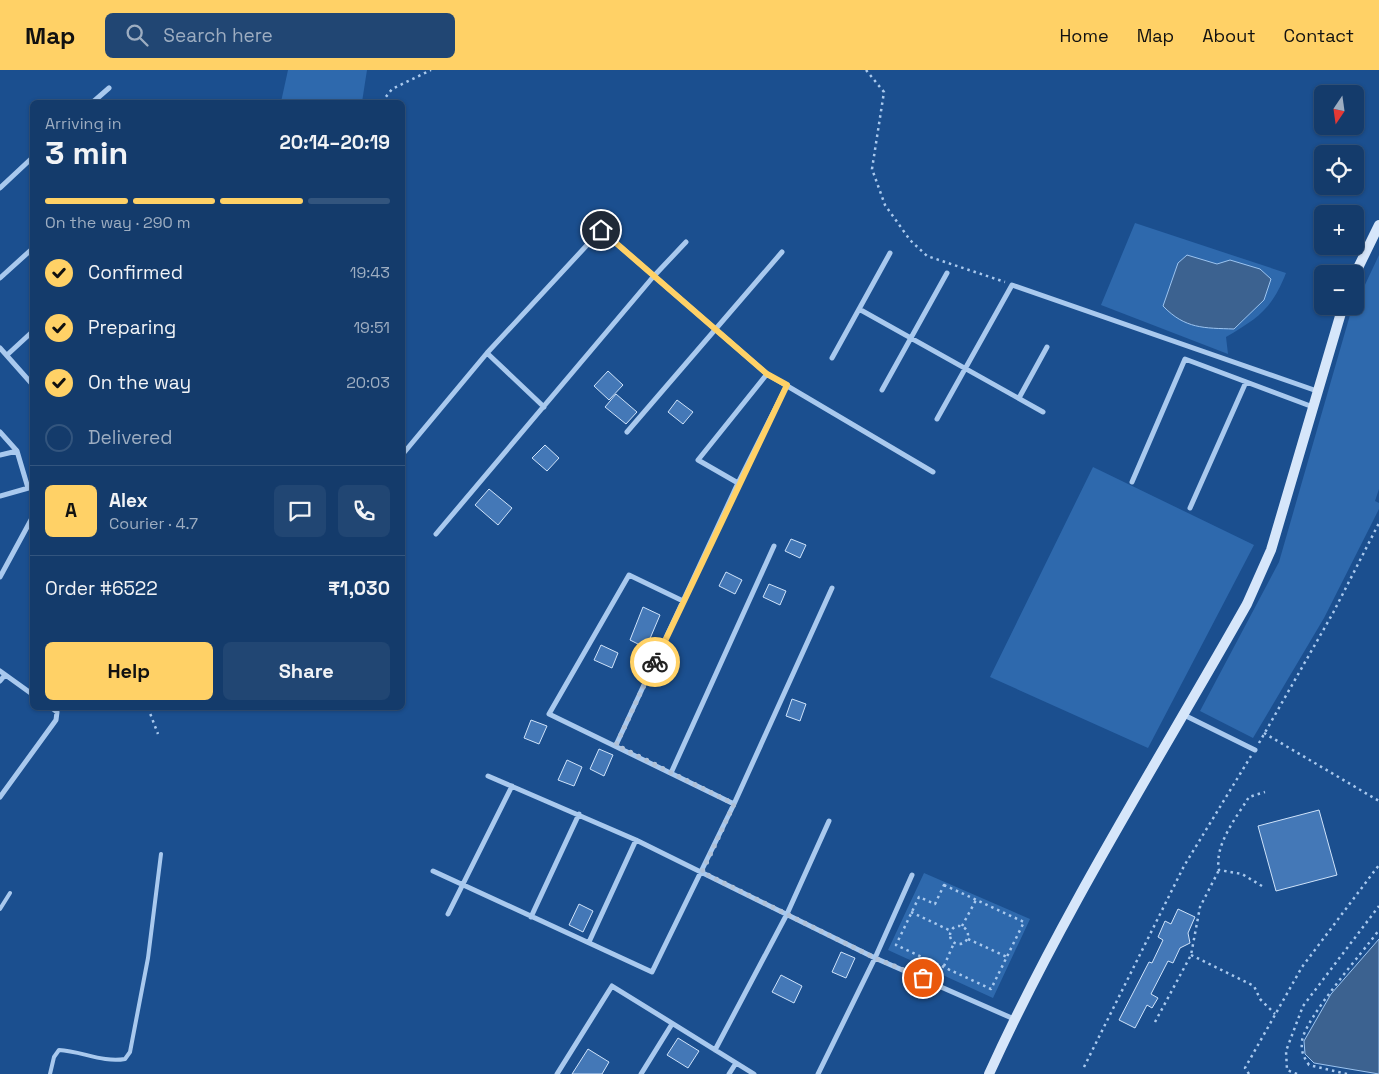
<!DOCTYPE html>
<meta charset="utf-8">
<style>
body{margin:0;font-family:"Space Grotesk",sans-serif;background:#214673;color:#f1f3f6;height:100vh;display:flex;flex-direction:column;font-size:19px;white-space:nowrap}
*{box-sizing:border-box;margin:0}
p{font-size:16px;color:#9dadc1}
.icon{flex:none;width:28px;height:28px;fill:none;stroke:currentColor;stroke-width:2;stroke-linecap:round;stroke-linejoin:round}
.map{position:relative;flex:1;overflow:hidden}
.panel{position:absolute;left:30px;top:30px;width:375px;height:610px;display:flex;flex-direction:column;background:#143b6b;border-radius:8px;box-shadow:0 1px 4px #0004,0 0 0 1px #33557e}
.panel>*{flex:none}
.needle{width:32px;rotate:193deg}
.fabs{position:absolute;left:1314px;top:15px;display:grid;gap:10px}
.fabs a{display:grid;place-items:center;width:50px;height:50px;border-radius:8px;background:#143b6b;box-shadow:0 1px 4px #0004,0 0 0 1px #33557e;font-size:25px}
.pin{position:absolute;display:grid;place-items:center;width:42px;height:42px;color:#fff;margin:-21px;border:2px solid #fff;border-radius:50%;box-shadow:0 1px 5px #0007}
.courier{position:absolute;display:grid;place-items:center;width:50px;height:50px;margin:-25px;border:4px solid #ffd166;border-radius:50%;background:#fff;color:#222;box-shadow:0 1px 6px #0007}
.summary em{font-style:normal;font-weight:600}
.summary div{display:flex;flex-direction:column-reverse}
.summary{display:flex;align-items:center;justify-content:space-between;height:85px;padding:0 15px}
h1{font-size:32px;font-weight:600;line-height:38px}
.bar{display:grid;grid-template-columns:repeat(4,1fr);gap:8px 5px;align-content:center;height:60px;padding:0 15px}
.bar i{height:6px;border-radius:4px;background:#33557e}
.bar .selected{background:#ffd166}
.bar p{grid-column:span 4}
.line{display:flex;align-items:center;gap:12px;padding:0 15px;border-top:1px solid #33557e}
.line div{flex:1}
.round{display:grid;place-items:center;flex:none;width:52px;height:52px;border-radius:8px;background:#214673}
ol{padding:0 15px;list-style:none}
li{display:flex;align-items:center;gap:15px;height:55px}
li p{margin-inline-start:auto}
li .icon{padding:5px;border-radius:50%;background:#ffd166;color:#111;stroke-width:4}
li:last-child{color:#9dadc1}
li i{width:28px;height:28px;border:2px solid #33557e;border-radius:50%}
.action{display:flex;gap:10px;margin-top:auto;padding:10px 15px}
.action a{flex:1;height:58px;border-radius:8px;background:#ffd166;color:#111;font-size:20px;font-weight:600;line-height:58px;text-align:center}
.action a+a{background:#214673;color:#f1f3f6}
header{display:flex;align-items:center;gap:30px;box-sizing:border-box;height:70px;padding:0 25px;background:#ffd166;color:#111}
header strong{font-size:24px}
nav{display:flex;gap:28px;margin-inline-start:auto;font-size:18px}
.search{width:350px;height:45px;background:#214673;display:flex;align-items:center;gap:12px;box-sizing:border-box;padding:0 18px;border-radius:8px;color:#9dadc1;font-size:19px}
.map>svg:first-child{display:block}
.green{fill:#2e69ad}
.water{fill:#3c6290;stroke:#9cc4f0}
.building{fill:#4478b7;stroke:#cfe3fa}
.lines{fill:none;stroke-linecap:round;stroke-linejoin:round}
.path{stroke:#a9c9ee;stroke-width:2.5;stroke-dasharray:2.5 4;stroke-linecap:butt}
.service{stroke:#a9c9ee;stroke-width:4}
.minor{stroke:#a9c9ee;stroke-width:5}
.secondary{stroke:#d6e6fa;stroke-width:10}
.done{stroke:#afc1d8;stroke-width:5;stroke-dasharray:0 9}
.route{stroke:#ffd166;stroke-width:6}
</style>
<header>
<strong>Map</strong>
<div class="search"><svg class="icon" aria-label="search" viewBox="0 0 24 24"><circle cx="10" cy="10" r="6"/><path d="M15 15l6 6"/></svg>Search here</div>
<nav><a>Home</a><a>Map</a><a>About</a><a>Contact</a></nav>
</header>
<div class="map">
<svg width="1379" height="1004" viewBox="0 0 1379 1004">
<rect width="100%" height="100%" fill="#1b4f8f"/>
<path class="green" d="M288,0h79l-5,32h-81z
M1135,153l151,50c-14,36 -28,45 -60,64l2,17 -127,-49z
M1379,185v234l-4,12 4,2v6l-55,109 -71,120 -53,-27 79,-149 73,-254 3,-2z
M1093,397l161,78 -106,203 -158,-71z
M924,803l106,46 -37,79 -105,-48z"/>
<path class="water" d="M1187,185l30,9 13,-4 30,9 11,10 -7,21 -30,29c-30,-1 -49,0 -71,-23l15,-43z
M1379,869v135l-65,-11 -9,-9 -1,-13 27,-47z"/>
<path class="building" d="M608,301l15,14 -14,15 -15,-14z
M616,324l21,18 -11,12 -21,-17z
M677,330l16,12 -10,12 -15,-12z
M545,375l14,13 -12,13 -15,-13z
M489,419l23,19 -14,17 -23,-20z
M791,469l15,6 -6,13 -15,-7z
M726,502l16,8 -7,14 -16,-8z
M769,514l17,7 -6,14 -17,-8z
M643,537l17,8 -14,33 -16,-8z
M601,575l17,8 -6,15 -18,-8z
M792,629l14,5 -6,17 -14,-5z
M531,650l16,6 -8,18 -15,-6z
M599,679l14,6 -9,21 -14,-7z
M567,690l15,7 -8,19 -16,-6z
M1319,740l18,65 -61,16 -18,-65z
M579,834l14,7 -10,21 -14,-7z
M1178,839l17,8 -7,16 2,10 -10,5 -7,15 -5,-2 -17,33 7,4 -6,10 -5,-3 -12,23 -16,-8 30,-58 3,1 11,-23 -5,-3 7,-16 6,3z
M841,882l14,6 -9,20 -14,-6z
M781,905l21,11 -8,17 -22,-11z
M678,968l21,13 -11,17 -21,-13z
M588,979l21,13 -7,12h-30z"/>
<g class="lines">
<path class="path" d="M866,0l18,22 -12,77 13,36 25,35 17,16 78,26
M382,32l10,-13 39,-19
M148,638l10,26
M1264,663l115,68
M1259,673l74,-130 46,-90
M944,815l80,37 -33,67 -95,-44 23,-48 16,7z
M1262,816l-20,-12 -23,-4c-5,-25 17,-52 30,-73l16,-5
M911,842l40,19
M950 865a9 9 0 1 1 18 0a9 9 0 1 1-18 0Z
M962,856l14,-26
M968,869l39,18
M1191,885l63,31 6,13 15,15
M944,896l10,-23
M1155,952l36,-67 9,-48 19,-37
M1084,997l100,-201 67,-110
M1249,1004l-4,-6 57,-101 77,-102
M1297,1004l-10,-4 -1,-19 17,-45 76,-100
M1347,1004l-38,-9c-6,-9 -8,-14 -7,-24 3,-23 61,-89 77,-111"/>
<path class="service" d="M0,839l10,-16
M50,1004l4,-17 5,-7c22,1 44,13 66,9l5,-7 18,-94 13,-104"/>
<path class="minor" d="M93,32l16,-14
M0,118l32,-30
M0,208l32,-29
M859,239l184,103
M0,278l32,36
M487,283l57,54
M7,285l25,-23
M832,288l58,-105
M882,320l65,-117
M1019,328l28,-51
M937,349l75,-134 305,106
M0,362l17,19 11,37
M627,362l155,-180
M0,385l17,-4
M402,385l85,-102 114,-123 166,144 166,98
M1132,412l53,-123 128,48
M738,413l-40,-23 69,-86
M0,426l32,-9
M1190,438l56,-126
M436,464l217,-257 33,-35
M0,507l32,-59
M683,531l-54,-26 -80,139 185,90
M0,601l32,23
M0,611l5,-6
M1184,645l71,35
M616,675l122,-262 49,-98
M671,703l103,-227
M488,706l148,64 239,118 139,61
M0,727l56,-77 1,-8 -5,-4
M433,801l219,101 82,-168 98,-216
M448,844l64,-128
M531,847l48,-103
M589,872l47,-102
M715,980l72,-136 42,-93
M557,1004l55,-88 142,88
M641,1004l31,-50
M729,1004l7,-11
M818,1004l57,-116 37,-83"/>
<path class="secondary" d="M1355,204l24,-49
M989,1004c74,-163 170,-314 258,-470l24,-54 72,-244"/>
</g>
<g class="lines">
<path class="done" d="M655,592l-39,83 118,59 -32,68 173,86 48,20"/>
<path class="route" d="M601,160l166,144 20,11 -132,277"/>
</g>
</svg>
<div class="fabs">
<a><svg class="needle" viewBox="-14 -14 28 28"><path d="M0-13l5 13h-10z" fill="#e53935"/><path d="M0 13l5-13h-10z" fill="#9dadc1"/></svg></a>
<a><svg class="icon" aria-label="locate" viewBox="0 0 24 24"><circle cx="12" cy="12" r="6"/><path d="M12 2v4M12 18v4M2 12h4M18 12h4"/></svg></a>
<a>+</a>
<a>−</a>
</div>
<div class="pin" style="left:923px;top:908px;background:#ea580c"><svg class="icon" aria-label="bag" viewBox="0 0 24 24"><path d="M5 8h14l-1 12H6zM9 8a3 3 0 0 1 6 0"/></svg></div>
<div class="pin" style="left:601px;top:160px;background:#1f2937"><svg class="icon" aria-label="home" viewBox="0 0 24 24"><path d="M3 11l9-7 9 7M6 9v11h12V9"/></svg></div>
<div class="courier" style="left:655px;top:592px"><svg class="icon" aria-label="bike" viewBox="0 0 24 24"><circle cx="6" cy="16" r="4"/><circle cx="18" cy="16" r="4"/><path d="M6 16l4-8h5l3 8M10 8l3 8H6M13 5h3"/></svg></div>
<section class="panel">
<div class="summary"><div><h1>3 min</h1><p>Arriving in</p></div><em>20:14–20:19</em></div>
<div class="bar"><i class="selected"></i><i class="selected"></i><i class="selected"></i><i></i><p>On the way · 290 m</p></div>
<ol>
<li><svg class="icon" aria-label="check" viewBox="0 0 24 24"><path d="M5 12l5 5 9-10"/></svg>Confirmed<p>19:43</p></li>
<li><svg class="icon" aria-label="check" viewBox="0 0 24 24"><path d="M5 12l5 5 9-10"/></svg>Preparing<p>19:51</p></li>
<li><svg class="icon" aria-label="check" viewBox="0 0 24 24"><path d="M5 12l5 5 9-10"/></svg>On the way<p>20:03</p></li>
<li><i></i>Delivered</li>
</ol>
<div class="line" style="height:90px"><b class="round" style="background:#ffd166;color:#111">A</b><div><b>Alex</b><p>Courier · 4.7</p></div><a class="round"><svg class="icon" aria-label="chat" viewBox="0 0 24 24"><path d="M4 5h16v11H9l-5 4z"/></svg></a><a class="round"><svg class="icon" aria-label="phone" viewBox="0 0 24 24"><path d="M5 4h4l2 5-3 2q2 4 5 5l2-3 5 2v4C11 20 4 13 5 4z"/></svg></a></div>
<div class="line" style="height:65px"><div>Order #6522</div><b>₹1,030</b></div>
<div class="action"><a>Help</a><a>Share</a></div>
</section>
</div>
